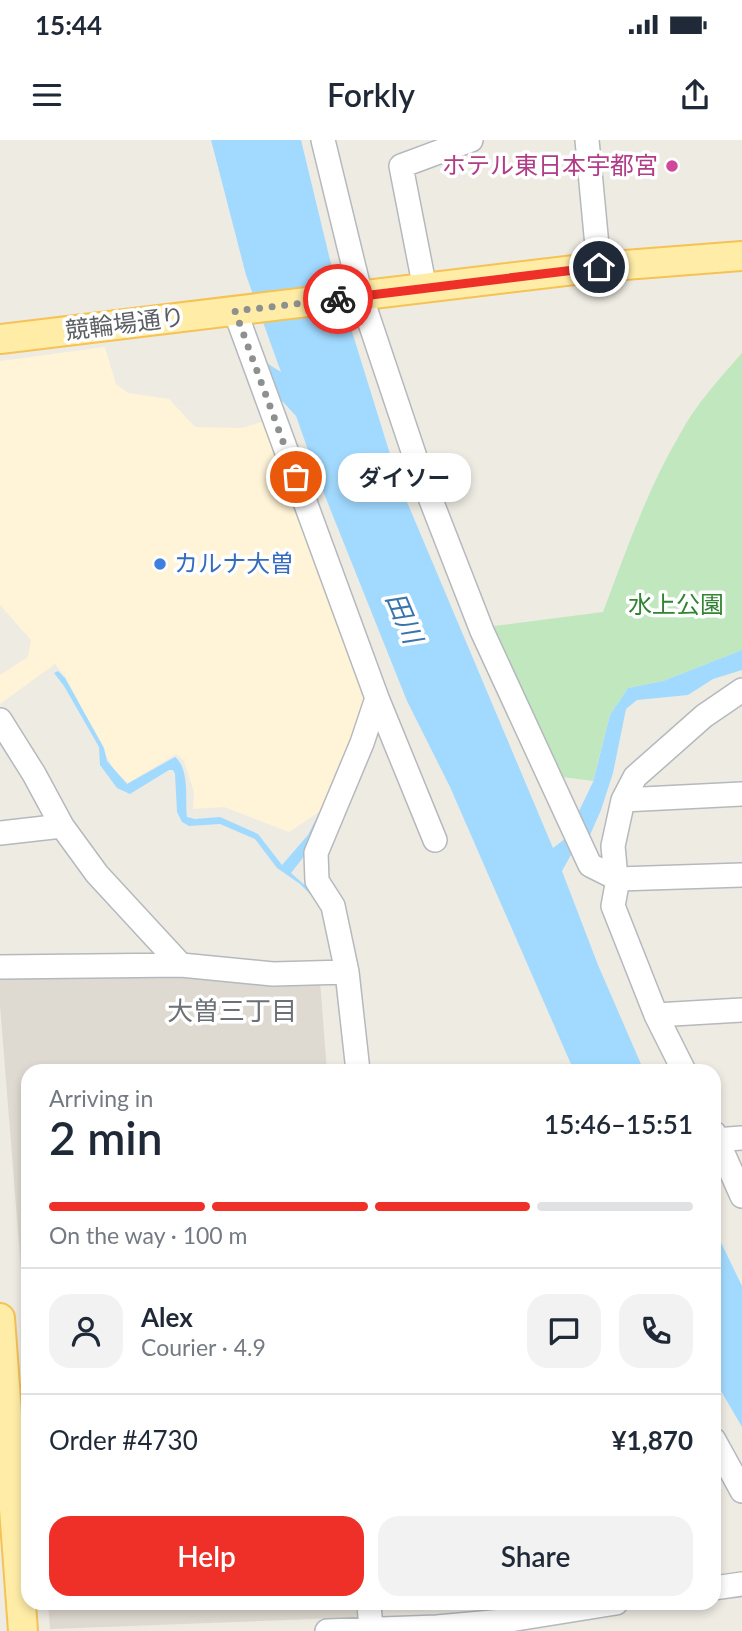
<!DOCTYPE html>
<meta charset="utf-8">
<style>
body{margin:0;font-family:Lato,"Noto Sans JP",sans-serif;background:#f2f2f3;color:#1f2937;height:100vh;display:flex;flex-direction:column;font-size:26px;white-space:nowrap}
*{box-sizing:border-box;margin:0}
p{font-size:23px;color:#747a83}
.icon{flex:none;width:38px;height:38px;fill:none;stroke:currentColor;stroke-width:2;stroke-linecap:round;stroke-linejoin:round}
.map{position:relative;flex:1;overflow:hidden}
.side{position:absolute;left:21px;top:924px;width:700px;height:546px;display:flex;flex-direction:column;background:#fff;border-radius:21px;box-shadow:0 4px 10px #0003}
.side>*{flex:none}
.pin{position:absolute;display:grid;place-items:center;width:60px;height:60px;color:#fff;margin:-30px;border:4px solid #fff;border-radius:50%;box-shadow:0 2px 7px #0007}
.courier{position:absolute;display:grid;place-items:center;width:70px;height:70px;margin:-35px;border:5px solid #ee3028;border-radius:50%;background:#fff;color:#222;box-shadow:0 2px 9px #0007}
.bubble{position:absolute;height:49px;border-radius:21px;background:#fff;box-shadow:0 4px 10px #0003;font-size:23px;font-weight:600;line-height:49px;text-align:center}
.overview em{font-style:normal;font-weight:600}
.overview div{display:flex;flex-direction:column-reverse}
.overview{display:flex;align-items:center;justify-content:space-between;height:119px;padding:0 28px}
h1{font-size:46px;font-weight:600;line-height:52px}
.bar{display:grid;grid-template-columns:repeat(4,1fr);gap:10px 7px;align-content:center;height:84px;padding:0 28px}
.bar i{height:9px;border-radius:5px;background:#e0e1e3}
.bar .current{background:#ee3028}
.bar p{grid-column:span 4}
.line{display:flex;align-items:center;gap:18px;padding:0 28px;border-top:2px solid #e0e1e3}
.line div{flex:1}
.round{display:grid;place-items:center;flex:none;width:74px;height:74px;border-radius:21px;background:#f2f2f3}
.button{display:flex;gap:14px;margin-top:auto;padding:14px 28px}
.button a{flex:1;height:80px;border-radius:21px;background:#ee3028;color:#fff;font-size:28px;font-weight:600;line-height:80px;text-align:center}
.button a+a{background:#f2f2f3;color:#1f2937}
.status{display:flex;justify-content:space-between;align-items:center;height:49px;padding:0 35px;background:#fff;direction:ltr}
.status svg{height:19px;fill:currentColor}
header{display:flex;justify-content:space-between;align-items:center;height:91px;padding:0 28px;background:#fff;font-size:32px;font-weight:600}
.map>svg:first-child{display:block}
.commercial{fill:#fff4d7}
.education{fill:#dedad1}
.green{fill:#c0e7be}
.water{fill:#a2daff}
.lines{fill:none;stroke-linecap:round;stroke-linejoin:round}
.minor-casing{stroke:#b5b9bd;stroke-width:26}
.major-casing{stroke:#f6c254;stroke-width:32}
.minor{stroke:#fff;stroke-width:23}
.major{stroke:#ffeda7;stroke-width:28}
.done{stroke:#8e9090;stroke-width:7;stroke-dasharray:0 12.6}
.route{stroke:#ee3028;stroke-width:9}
.hotel-dot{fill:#d1479c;stroke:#fff;stroke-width:2.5}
.shop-dot{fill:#3f7fe0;stroke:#fff;stroke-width:2.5}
.labels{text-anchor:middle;stroke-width:7;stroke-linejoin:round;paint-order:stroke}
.hotel-label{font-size:24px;fill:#b23c85;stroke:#fff;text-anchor:end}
.street-label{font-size:24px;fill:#5b5f64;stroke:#fff}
.shop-label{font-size:24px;fill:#366cbe;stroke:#fff;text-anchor:start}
.park-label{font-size:24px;fill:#318432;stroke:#fff}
.water-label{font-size:26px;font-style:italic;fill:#3975ac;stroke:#fff}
.neighbourhood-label{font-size:26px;fill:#6c7176;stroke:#fff}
</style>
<div class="status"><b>15:44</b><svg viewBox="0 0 49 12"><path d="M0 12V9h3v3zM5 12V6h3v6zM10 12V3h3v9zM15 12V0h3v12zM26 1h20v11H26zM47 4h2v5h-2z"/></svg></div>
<header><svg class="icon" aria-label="menu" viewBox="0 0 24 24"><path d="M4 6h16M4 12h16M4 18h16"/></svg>Forkly<svg class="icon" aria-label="share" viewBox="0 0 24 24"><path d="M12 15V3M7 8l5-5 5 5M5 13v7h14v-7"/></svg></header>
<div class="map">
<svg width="742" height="1491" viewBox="0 0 742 1491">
<rect width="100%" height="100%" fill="#eeebe3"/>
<path class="commercial" d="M105,207l11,37 12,9 41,6 26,28 47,1 23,-7 106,278 -40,105 -42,28 -65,-25 -31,2 1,-17 -10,-31 -8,-7 -48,29 -14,-13 -49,-94 -10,-12 -55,40v-29l28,-18 3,-17 -31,-35v-244z"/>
<path class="education" d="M176,830l144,11 7,90h-299v286l-28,-352v-32z
M48,1463h315l1,14 -314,12z"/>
<path class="green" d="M742,213v297l-79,31 -35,7 -18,27 -17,66 -38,-5 -50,-114 -11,-36 109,-14c23,-61 44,-122 77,-178 16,-30 40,-56 62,-81z"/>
<path class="water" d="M211,0h90l30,124 68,219 154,365 13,-10 27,-56 17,-67 18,-27 35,-7 79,-31v20l-29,9 -25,16 -51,5 -11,9 -13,64 -12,37 -11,25 -18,18 -10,18 36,94 46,106h-70l-124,-284 -43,-86 -88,-220 -23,-65 -24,-26 -10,-30 19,12 -35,-97z
M58,531l7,7 39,70 3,13 20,23 48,-27c15,12 10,42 12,60l8,2 25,-2 38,17 24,31 26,-30 11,-22 7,1 -24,45 -11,14 24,21 13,21h-3l-13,-19 -12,-12 -23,-16 -22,-29 -35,-15 -31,2 -7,-4 -5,-10 -2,-38 -2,-4h-4l-39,24 -13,-6 -17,-23 -1,-18 -35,-61 -10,-13z
M714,1088l28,58v141l-28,-48z"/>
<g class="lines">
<defs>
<path id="minor" d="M323,0l38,156 59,176 62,159 108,234 28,14 -5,27 43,109 28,56
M587,0l12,127
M425,149l-24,-123 70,-26
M235,171l142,387 -15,45 -46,110 1,28 16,25 14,66 11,99
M377,558l58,142
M0,580l34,54 28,52 35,48 84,91
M623,660l12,-23 69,-61 38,-26
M0,693l62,-7
M616,738l-3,-32 10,-46 119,-6
M618,739l124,-4
M0,827l181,-2 92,9 74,-2
M656,875l86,-5
M714,993l28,63
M714,1000l28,-2
M714,1300l28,51
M714,1448l28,-4
M369,1463l2,27
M327,1491l110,-4 66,-6 113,-18"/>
<path id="major" d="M0,199l599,-72 143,-11
M0,1178l23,313"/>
</defs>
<use href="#minor" class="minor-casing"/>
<use href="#major" class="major-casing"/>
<use href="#minor" class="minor"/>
<use href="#major" class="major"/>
</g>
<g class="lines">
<path class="done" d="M296,337l-61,-166 103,-12"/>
<path class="route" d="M338,159l261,-32"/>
</g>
<circle class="hotel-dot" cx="672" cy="26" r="7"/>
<circle class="shop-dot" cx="160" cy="424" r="7"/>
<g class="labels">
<g class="hotel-label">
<text x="658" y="34">ホテル東日本宇都宮</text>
</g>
<g class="street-label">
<text transform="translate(125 184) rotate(-7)" y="8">競輪場通り</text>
</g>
<g class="shop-label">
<text x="174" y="432">カルナ大曽</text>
</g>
<g class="park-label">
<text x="676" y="473">水上公園</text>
</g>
<g class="water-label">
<text transform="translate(404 478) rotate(67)" y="9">田川</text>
</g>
<g class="neighbourhood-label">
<text x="232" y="880">大曽三丁目</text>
</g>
</g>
</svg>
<div class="pin" style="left:296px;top:337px;background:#ea580c"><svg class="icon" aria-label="bag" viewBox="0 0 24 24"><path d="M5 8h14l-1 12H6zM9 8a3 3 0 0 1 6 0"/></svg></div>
<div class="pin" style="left:599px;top:127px;background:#1f2937"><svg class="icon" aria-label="home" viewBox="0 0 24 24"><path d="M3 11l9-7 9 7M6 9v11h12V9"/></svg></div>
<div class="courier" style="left:338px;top:159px"><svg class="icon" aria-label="bike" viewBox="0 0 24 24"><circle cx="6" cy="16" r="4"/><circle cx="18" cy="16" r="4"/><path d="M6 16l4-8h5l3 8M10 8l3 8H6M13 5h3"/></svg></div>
<div class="bubble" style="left:338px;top:313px;width:133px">ダイソー</div>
<section class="side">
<div class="overview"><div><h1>2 min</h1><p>Arriving in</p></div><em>15:46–15:51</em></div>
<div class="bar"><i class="current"></i><i class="current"></i><i class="current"></i><i></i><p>On the way · 100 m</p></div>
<div class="line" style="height:126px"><a class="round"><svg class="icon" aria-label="person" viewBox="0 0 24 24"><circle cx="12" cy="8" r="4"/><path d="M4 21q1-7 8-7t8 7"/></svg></a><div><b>Alex</b><p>Courier · 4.9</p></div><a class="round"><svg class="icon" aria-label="chat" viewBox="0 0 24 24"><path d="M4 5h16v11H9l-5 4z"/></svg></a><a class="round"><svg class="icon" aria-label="phone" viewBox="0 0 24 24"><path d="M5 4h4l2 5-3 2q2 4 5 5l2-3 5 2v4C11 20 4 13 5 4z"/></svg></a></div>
<div class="line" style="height:91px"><div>Order #4730</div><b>¥1,870</b></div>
<div class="button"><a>Help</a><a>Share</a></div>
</section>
</div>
